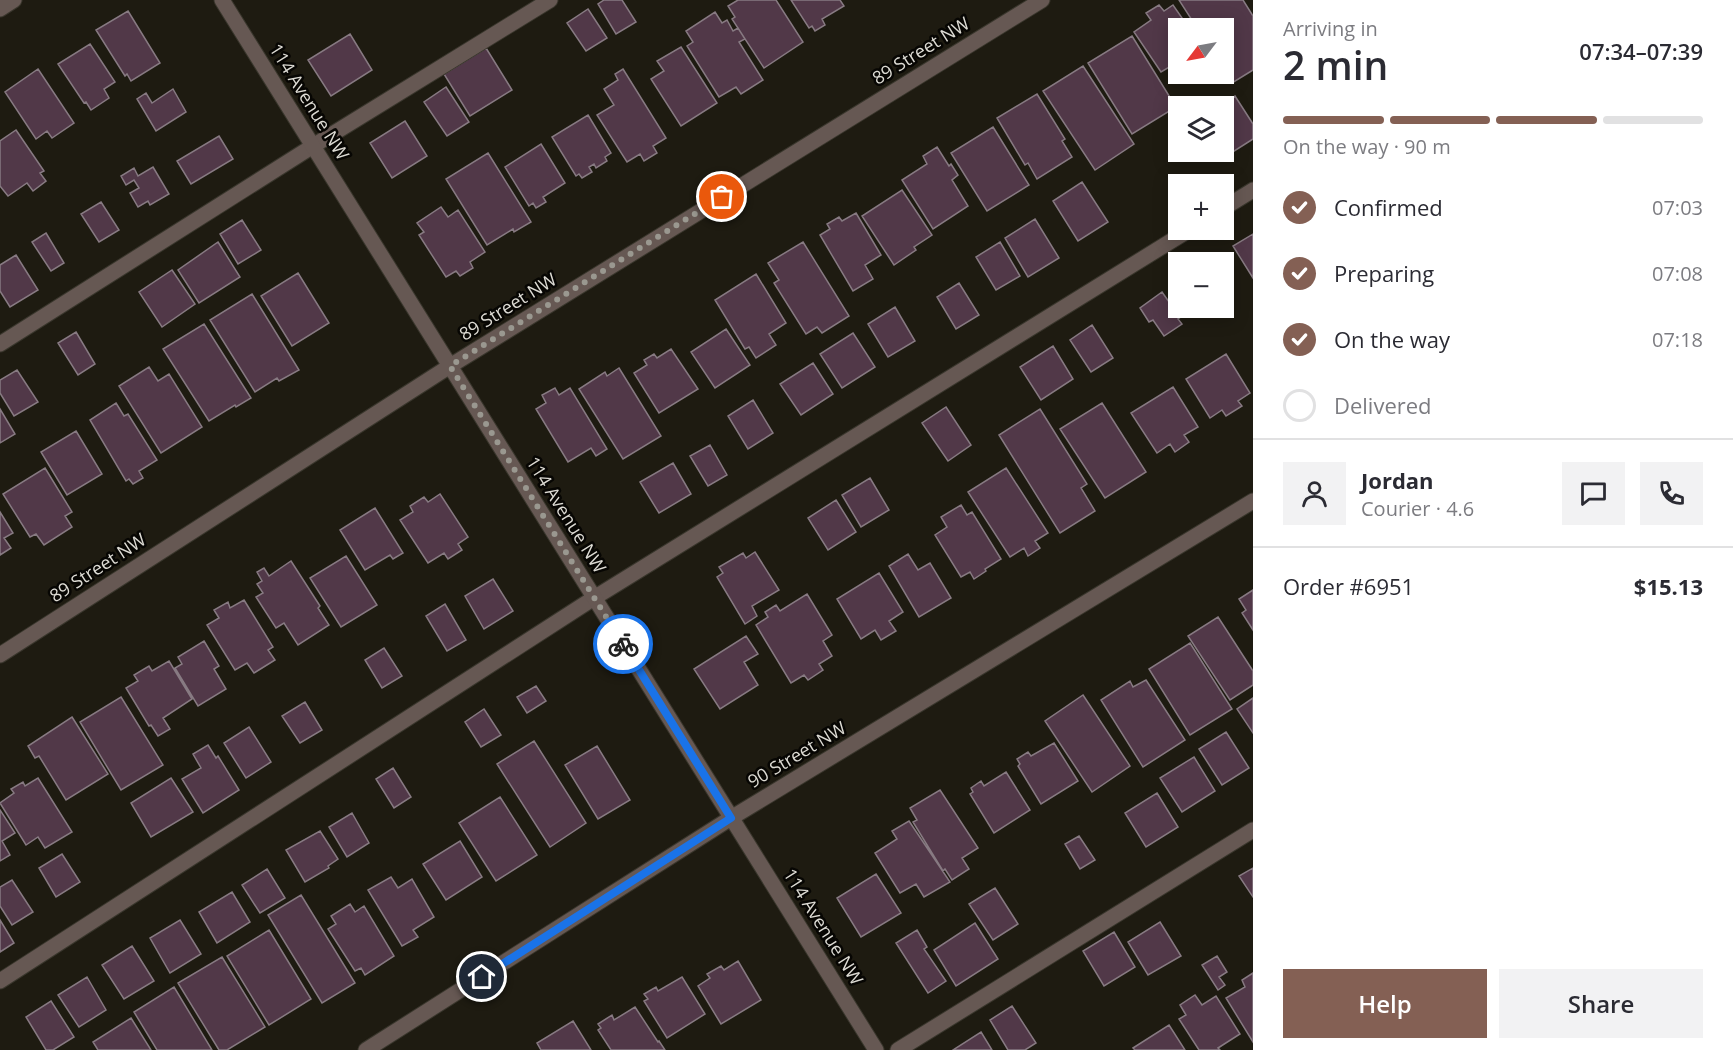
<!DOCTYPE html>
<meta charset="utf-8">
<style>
body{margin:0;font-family:"Open Sans",sans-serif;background:#f2f2f3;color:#2b2b33;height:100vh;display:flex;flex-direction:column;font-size:22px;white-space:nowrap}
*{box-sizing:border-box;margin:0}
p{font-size:20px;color:#7c7c81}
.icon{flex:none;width:33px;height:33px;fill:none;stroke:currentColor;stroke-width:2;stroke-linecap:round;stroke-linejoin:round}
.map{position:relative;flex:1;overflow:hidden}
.drawer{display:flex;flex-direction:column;background:#fff;width:480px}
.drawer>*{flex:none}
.needle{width:39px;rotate:238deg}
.buttons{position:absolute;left:1168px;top:18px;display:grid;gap:12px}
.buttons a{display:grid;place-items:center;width:66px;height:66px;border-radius:0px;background:#fff;box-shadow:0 3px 15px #0003;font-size:30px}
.pin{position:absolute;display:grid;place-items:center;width:51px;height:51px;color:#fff;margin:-26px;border:3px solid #fff;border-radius:50%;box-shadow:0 2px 6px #0007}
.courier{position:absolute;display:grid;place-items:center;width:60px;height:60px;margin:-30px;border:4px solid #1a73e8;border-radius:50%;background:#fff;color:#222;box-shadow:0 2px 8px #0007}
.overview em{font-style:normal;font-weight:600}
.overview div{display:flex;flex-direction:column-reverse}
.overview{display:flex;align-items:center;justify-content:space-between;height:102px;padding:0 30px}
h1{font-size:39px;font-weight:600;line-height:45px}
.bar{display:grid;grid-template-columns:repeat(4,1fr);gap:9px 6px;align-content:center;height:72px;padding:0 30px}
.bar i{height:8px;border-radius:4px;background:#e1e1e2}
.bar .current{background:#846054}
.bar p{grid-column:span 4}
.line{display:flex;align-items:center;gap:15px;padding:0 30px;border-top:2px solid #e1e1e2}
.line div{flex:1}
.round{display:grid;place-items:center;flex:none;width:63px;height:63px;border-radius:0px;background:#f2f2f3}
ol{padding:0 30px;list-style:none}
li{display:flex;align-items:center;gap:18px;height:66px}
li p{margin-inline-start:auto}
li .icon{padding:6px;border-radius:50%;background:#846054;color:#fff;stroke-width:4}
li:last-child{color:#7c7c81}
li i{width:33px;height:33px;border:3px solid #e1e1e2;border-radius:50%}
.primary-button{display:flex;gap:12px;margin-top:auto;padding:12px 30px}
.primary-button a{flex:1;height:69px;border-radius:0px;background:#846054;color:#fff;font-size:24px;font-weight:600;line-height:69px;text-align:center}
.primary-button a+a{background:#f2f2f3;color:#2b2b33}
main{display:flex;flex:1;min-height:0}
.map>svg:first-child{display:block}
.building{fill:#513848;stroke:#877a82;stroke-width:1.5}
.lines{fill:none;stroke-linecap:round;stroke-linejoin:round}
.service-casing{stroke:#39362c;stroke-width:17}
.minor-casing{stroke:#39362c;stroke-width:17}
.service{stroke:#665853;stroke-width:15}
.minor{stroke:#665853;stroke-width:15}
.done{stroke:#9a9890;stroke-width:6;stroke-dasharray:0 10.8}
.route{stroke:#1a73e8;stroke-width:8}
.labels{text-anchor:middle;stroke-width:5;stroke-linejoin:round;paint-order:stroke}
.street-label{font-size:18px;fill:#dddbd4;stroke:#070603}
</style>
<main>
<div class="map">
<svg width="1253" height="1050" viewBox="0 0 1253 1050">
<rect width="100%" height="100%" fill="#1e1b11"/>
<path class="building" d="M604,0h18l14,22 -20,12 -18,-30z
M738,0h38l27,42 -39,26 -32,-49 3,-2 -7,-11z
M791,0h49l4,6 -22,13 3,6 -10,6 -3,-5 -3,2z
M1179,0h64l10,16v54l-21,13 -8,-13v-42h-27z
M1159,5l5,6 9,-6 16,23h-10v45l-2,1 -6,-8 -10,6 -27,-40 17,-12 -5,-7z
M588,9l19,29 -21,13 -19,-28z
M128,11l32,52 -29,18 -4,-7 -2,2 -29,-46z
M715,12l7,11 5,-3 6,11 5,-3 7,11 -6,3 24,38 -22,14 -5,-7 -17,10 -32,-51 6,-4 -7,-11z
M350,34l22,36 -41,26 -23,-36z
M1132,36l44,71 -44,27 -44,-71z
M90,44l25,38 -11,7 5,9 -18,12 -5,-8 -2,1 -26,-39z
M681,47l36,56 -36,23 -30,-47 13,-8 -7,-10z
M486,48l26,42 -42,26 -26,-42z
M1083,66l51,78 -39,26 -52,-79z
M38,69l36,54 -22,15 -5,-7 -11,8 -31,-47z
M623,69l43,69 -13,8 4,7 -13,8 -4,-7 -13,8 -30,-47 17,-10 -10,-16 14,-9 -3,-6z
M446,87l23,35 -22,14 -23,-34z
M173,89l13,23 -30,19 -19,-32 9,-6 6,10z
M1037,94l28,45 -3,2 10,16 -35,22 -9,-16 -3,2 -28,-47z
M1235,96l18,28v15l-25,16 -4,-6v-43h-5z
M588,115l23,38 -6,4 2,4 -11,7 -2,-4 -5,3 3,5 -10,6 -3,-4 -3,2 -24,-39z
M405,121l22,35 -35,22 -22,-35z
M993,127l36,58 -42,26 -36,-58z
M16,130l28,41 -4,2 6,8 -13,10 -6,-8 -19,13 -8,-10v-45z
M219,136l14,23 -42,25 -14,-23z
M541,144l24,39 -22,14 3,5 -10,6 -3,-5 -4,3 -24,-39z
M937,147l12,19 2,-2 7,11 -6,5 16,26 -35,23 -31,-49 25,-16 -4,-8z
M488,153l43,69 -17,10 -1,-3 -26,16 -41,-66z
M153,167l16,27 -19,11 -2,-4 -10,6 -8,-14 9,-5 -5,-8 -8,5 -5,-9 13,-8 4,8z
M1082,182l26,40 -30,19 -25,-40z
M902,190l30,45 -18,12 2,3 -22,15 -32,-49z
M101,202l18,28 -20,12 -18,-28z
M441,207l7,10 10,-7 27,42 -15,10 3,6 -13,8 -4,-5 -10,6 -27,-42 5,-3 -7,-9z
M856,213l25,42 -16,10 8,14 -20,12 -33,-56 10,-6 -3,-5 12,-7 3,4z
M1035,219l24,39 -31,19 -23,-39z
M242,220l19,30 -23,14 -18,-30z
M46,233l18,30 -13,8 -19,-29z
M1253,234v44l-20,-32z
M218,242l22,35 -41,26 -21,-33z
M803,242l46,74 -27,17 -5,-6 -11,7 -32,-51 5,-3 -11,-17z
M1000,242l20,34 -24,14 -20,-33z
M16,255l22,35 -28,17 -10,-16v-26z
M172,270l23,34 -33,23 -23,-35z
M298,273l31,50 -37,23 -31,-50z
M756,274l30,49 -17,11 7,11 -20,13 -7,-11 -4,2 -30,-49z
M959,283l20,32 -23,14 -19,-32z
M1162,292l12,17 3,-2 5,9 -4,3 4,5 -18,12 -11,-16 -4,2 -9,-14z
M252,294l47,76 -20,11 -2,-3 -22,14 -45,-72z
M895,307l20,34 -27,16 -20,-33z
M204,324l47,74 -15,9 -1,-2 -26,16 -46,-72z
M1092,325l21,33 -22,14 -21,-32z
M726,329l24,36 -35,23 -24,-36z
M76,332l19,32 -17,11 -20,-32z
M853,333l22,34 -33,21 -22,-34z
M1053,346l20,33 -32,21 -21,-33z
M671,349l27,40 -39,24 -25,-40 13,-8 -3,-5 10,-6 3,4z
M1226,354l24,39 -12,8 4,5 -16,10 -4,-6 -12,8 -24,-39z
M813,363l20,31 -32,21 -21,-31z
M149,367l9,14 11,-7 33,53 -41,26 -42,-67z
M619,368l42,68 -38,23 -44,-70 26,-17 2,4z
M17,370l21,32 -24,14 -14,-23v-13z
M1173,387l25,40 -14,8 5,7 -14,10 -5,-8 -13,9 -26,-40z
M555,388l4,7 11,-7 37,61 -11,7 -5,-8 -23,14 -32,-53 10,-6 -4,-8z
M753,400l20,33 -25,16 -20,-33z
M116,403l8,13 4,-2 29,46 -18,11 4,7 -10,6 -4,-5 -3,2 -36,-61z
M1102,403l44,69 -41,26 -45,-69z
M946,407l25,38 -23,16 -26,-38z
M0,409l15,25 -15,9z
M1040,409l47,75 -6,4 14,23 -35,22 -61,-98z
M76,431l26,43 -35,21 -26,-43z
M710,445l17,30 -19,11 -18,-30z
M673,463l18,31 -32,19 -19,-31z
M45,468l27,44 -7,4 7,11 -28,18 -8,-11 -6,3 -27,-43z
M1006,468l42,65 -13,8 5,7 -12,8 -4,-8 -14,9 -42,-65z
M870,478l19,32 -28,17 -19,-32z
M440,494l28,43 -10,7 4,6 -14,9 -4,-6 -16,10 -28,-43 13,-8 -3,-6 14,-9 4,5z
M836,500l20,32 -28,18 -20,-32z
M961,505l6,10 5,-3 29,47 -16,10 1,2 -12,8 -4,-7 -9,5 -26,-42 12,-8 -6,-10z
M375,508l28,45 -10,6 -3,-4 -25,15 -25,-40z
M0,512l13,21 -9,5 7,10 -11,7z
M755,552l24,38 -27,16 5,10 -12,8 -28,-47 6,-4 -4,-6 24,-14 3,5z
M908,554l10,16 12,-7 21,35 -32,19 -30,-51z
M346,556l31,49 -36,22 -31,-49z
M291,561l29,45 -2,2 11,17 -31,20 -14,-22 -8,5 -20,-31 7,-4 -6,-9 5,-3 -5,-9 7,-4 5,8z
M879,573l24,39 -14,9 7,10 -15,9 -6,-10 -14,9 -24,-40z
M493,579l20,32 -29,18 -19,-33z
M1253,590v40l-11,-17 4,-3 -7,-11z
M807,594l25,41 -9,6 9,15 -13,8 4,6 -15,10 -4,-5 -13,8 -35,-58 12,-8 -3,-5 11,-7 4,6z
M244,600l29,47 -5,3 7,10 -21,13 -7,-10 -12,7 -28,-45 12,-7 -5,-8 14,-8 2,6z
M445,604l21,36 -19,11 -21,-35z
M1218,617l35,54v14l-23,15 -42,-64z
M746,636l12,18 -14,8 14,23 -38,24 -26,-40z
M204,641l15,25 -5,3 12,20 -28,17 -23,-38 7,-4 -4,-7z
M1190,643l42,66 -42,26 -41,-66z
M384,648l18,28 -20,12 -17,-28z
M169,661l23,38 -29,19 7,11 -12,7 -7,-11 -2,1 -23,-38 12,-7 -4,-6 15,-9 3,5z
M1146,680l39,60 -42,27 -42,-67 29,-19 3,6z
M536,686l10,15 -19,12 -10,-16z
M1083,695l47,71 -38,26 -47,-71z
M121,697l42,68 -42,25 -41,-68z
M1253,698v35l-16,-24z
M305,702l17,28 -22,13 -18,-27z
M484,709l17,26 -20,12 -16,-25z
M72,717l36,57 -42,26 -27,-44 -4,2 -7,-12z
M249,727l22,35 -25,16 -22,-35z
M1226,732l23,36 -27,17 -23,-36z
M534,741l52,82 -36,24 -53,-83z
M1054,743l24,38 -37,23 -23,-38 2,-2 -3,-5 11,-7 3,4z
M208,745l8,13 2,-2 21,34 -36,23 -21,-34 19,-11 -8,-14z
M597,746l33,54 -32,19 -33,-54z
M1194,757l21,34 -33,21 -22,-34z
M393,768l18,29 -17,11 -18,-29z
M1006,772l24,38 -36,23 -24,-39 3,-2 -2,-4 10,-7 3,5z
M38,778l34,54 -27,16 -7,-11 -12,8 -26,-42 14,-10 -3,-4 12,-7 2,4z
M171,778l22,34 -42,25 -20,-34z
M940,790l38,58 -16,10 7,11 -17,11 -7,-11 -2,2 -30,-49 4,-2 -7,-12z
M1157,793l21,34 -32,20 -21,-34z
M500,797l37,58 -41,26 -37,-58z
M0,810l15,23 -13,8 8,14 -10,6z
M352,813l17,30 -22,14 -18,-30z
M909,821l41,61 -26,15 -8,-13 -16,9 -25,-40 22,-14 -5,-8z
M320,831l18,28 -10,7 1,2 -24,14 -19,-32z
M1079,836l16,24 -15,9 -15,-25z
M460,841l22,36 -36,23 -23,-36z
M62,854l18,28 -24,15 -17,-29z
M1253,868v29l-14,-21z
M267,869l18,29 -25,15 -18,-28z
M876,874l25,39 -40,24 -24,-39z
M391,877l7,11 14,-9 22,38 -21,13 5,7 -16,9 -34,-56z
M12,880l21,32 -21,13 -12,-19v-19z
M995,888l23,36 -25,16 -24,-36z
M232,892l18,30 -33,21 -18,-31z
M301,895l54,88 -33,20 -54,-88z
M350,904l5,8 9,-6 30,50 -29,19 -4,-7 -6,3 -27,-42 8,-5 -5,-8z
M0,920l14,23 -14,9z
M180,920l21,34 -31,19 -20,-35z
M1160,922l21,34 -33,19 -20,-33z
M975,923l23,36 -42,27 -22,-36z
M269,930l42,69 -42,26 -42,-69z
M917,930l10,17 -3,2 22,32 -18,12 -32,-50z
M1114,932l21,35 -31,19 -21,-35z
M132,946l22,35 -30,18 -22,-34z
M1217,956l10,16 -8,5 6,8 -7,5 -16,-25z
M222,957l43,70 -38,23h-8l-41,-67z
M738,961l23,39 -40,24 -23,-38 12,-8 -3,-4 14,-8 3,4z
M1253,973v69l-27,-44 19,-11 -3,-7z
M87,977l19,33 -27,17 -21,-32z
M682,977l23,37 -38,24 -23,-37 4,-2 -4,-5 12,-7 2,4z
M174,987l38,63h-55l-23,-38z
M1195,995l7,10 14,-9 24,38 -22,14 2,2h-21l-20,-31 7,-4 -6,-10z
M51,1001l23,36 -21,13h-7l-20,-33z
M1012,1006l24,37 -11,7h-17l-18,-30z
M635,1007l23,35 1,-1 6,9h-54l-13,-20 3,-2 -3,-4 14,-9 2,5z
M131,1018l20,32h-53l-5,-8z
M573,1021l18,29h-50l-4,-7z
M1169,1025l16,25h-50l-2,-2z
M981,1032l11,18h-39z"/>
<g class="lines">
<defs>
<path id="service" d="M1224,208l29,-18
M0,344l313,-198 237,-146
M0,981l594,-383 595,-368
M898,1050l355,-220"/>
<path id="minor" d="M222,0l654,1050
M0,9l14,-9
M0,655l450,-289 592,-366
M366,1050l365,-232 522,-317"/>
</defs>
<use href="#service" class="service-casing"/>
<use href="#minor" class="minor-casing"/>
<use href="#service" class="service"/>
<use href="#minor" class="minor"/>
</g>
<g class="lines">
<path class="done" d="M623,644l-173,-278 272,-169"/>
<path class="route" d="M482,977l249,-159 -108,-174"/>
</g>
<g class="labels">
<g class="street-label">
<text transform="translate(921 51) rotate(-32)" y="6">89 Street NW</text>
<text transform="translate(309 102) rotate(58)" y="6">114 Avenue NW</text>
<text transform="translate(508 307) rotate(-32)" y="6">89 Street NW</text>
<text transform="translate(566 515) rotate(58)" y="6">114 Avenue NW</text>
<text transform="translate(98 568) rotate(-33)" y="6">89 Street NW</text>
<text transform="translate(797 755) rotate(-31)" y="6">90 Street NW</text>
<text transform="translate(823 927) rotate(58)" y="6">114 Avenue NW</text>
</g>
</g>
</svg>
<div class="buttons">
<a><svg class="needle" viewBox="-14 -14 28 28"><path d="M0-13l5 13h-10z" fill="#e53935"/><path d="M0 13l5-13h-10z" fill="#7c7c81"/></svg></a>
<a><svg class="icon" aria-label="layers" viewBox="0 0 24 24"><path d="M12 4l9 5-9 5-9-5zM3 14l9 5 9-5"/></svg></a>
<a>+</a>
<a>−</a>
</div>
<div class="pin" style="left:722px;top:197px;background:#ea580c"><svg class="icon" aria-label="bag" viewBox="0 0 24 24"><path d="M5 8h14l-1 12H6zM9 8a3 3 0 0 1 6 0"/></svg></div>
<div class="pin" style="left:482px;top:977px;background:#1f2937"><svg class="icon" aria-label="home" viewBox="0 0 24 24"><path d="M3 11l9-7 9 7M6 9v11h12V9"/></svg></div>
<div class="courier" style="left:623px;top:644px"><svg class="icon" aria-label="bike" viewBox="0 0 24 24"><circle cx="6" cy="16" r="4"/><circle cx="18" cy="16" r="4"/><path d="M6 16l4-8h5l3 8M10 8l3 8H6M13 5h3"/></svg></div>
</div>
<section class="drawer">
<div class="overview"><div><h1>2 min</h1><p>Arriving in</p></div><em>07:34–07:39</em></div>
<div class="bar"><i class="current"></i><i class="current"></i><i class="current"></i><i></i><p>On the way · 90 m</p></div>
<ol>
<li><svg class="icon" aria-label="check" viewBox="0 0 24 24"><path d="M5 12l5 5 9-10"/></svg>Confirmed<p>07:03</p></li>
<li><svg class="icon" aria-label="check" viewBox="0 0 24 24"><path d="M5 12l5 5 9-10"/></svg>Preparing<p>07:08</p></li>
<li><svg class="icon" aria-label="check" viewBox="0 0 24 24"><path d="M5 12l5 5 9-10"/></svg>On the way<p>07:18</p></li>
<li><i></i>Delivered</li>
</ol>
<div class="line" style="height:108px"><a class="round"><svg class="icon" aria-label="person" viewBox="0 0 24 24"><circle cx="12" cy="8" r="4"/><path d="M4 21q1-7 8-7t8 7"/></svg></a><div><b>Jordan</b><p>Courier · 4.6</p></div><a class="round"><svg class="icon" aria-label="chat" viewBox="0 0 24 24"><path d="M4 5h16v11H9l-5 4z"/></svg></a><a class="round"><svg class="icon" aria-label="phone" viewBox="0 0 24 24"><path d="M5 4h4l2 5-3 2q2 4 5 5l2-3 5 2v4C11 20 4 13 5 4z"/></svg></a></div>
<div class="line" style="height:78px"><div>Order #6951</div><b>$15.13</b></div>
<div class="primary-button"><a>Help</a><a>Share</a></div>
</section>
</main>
